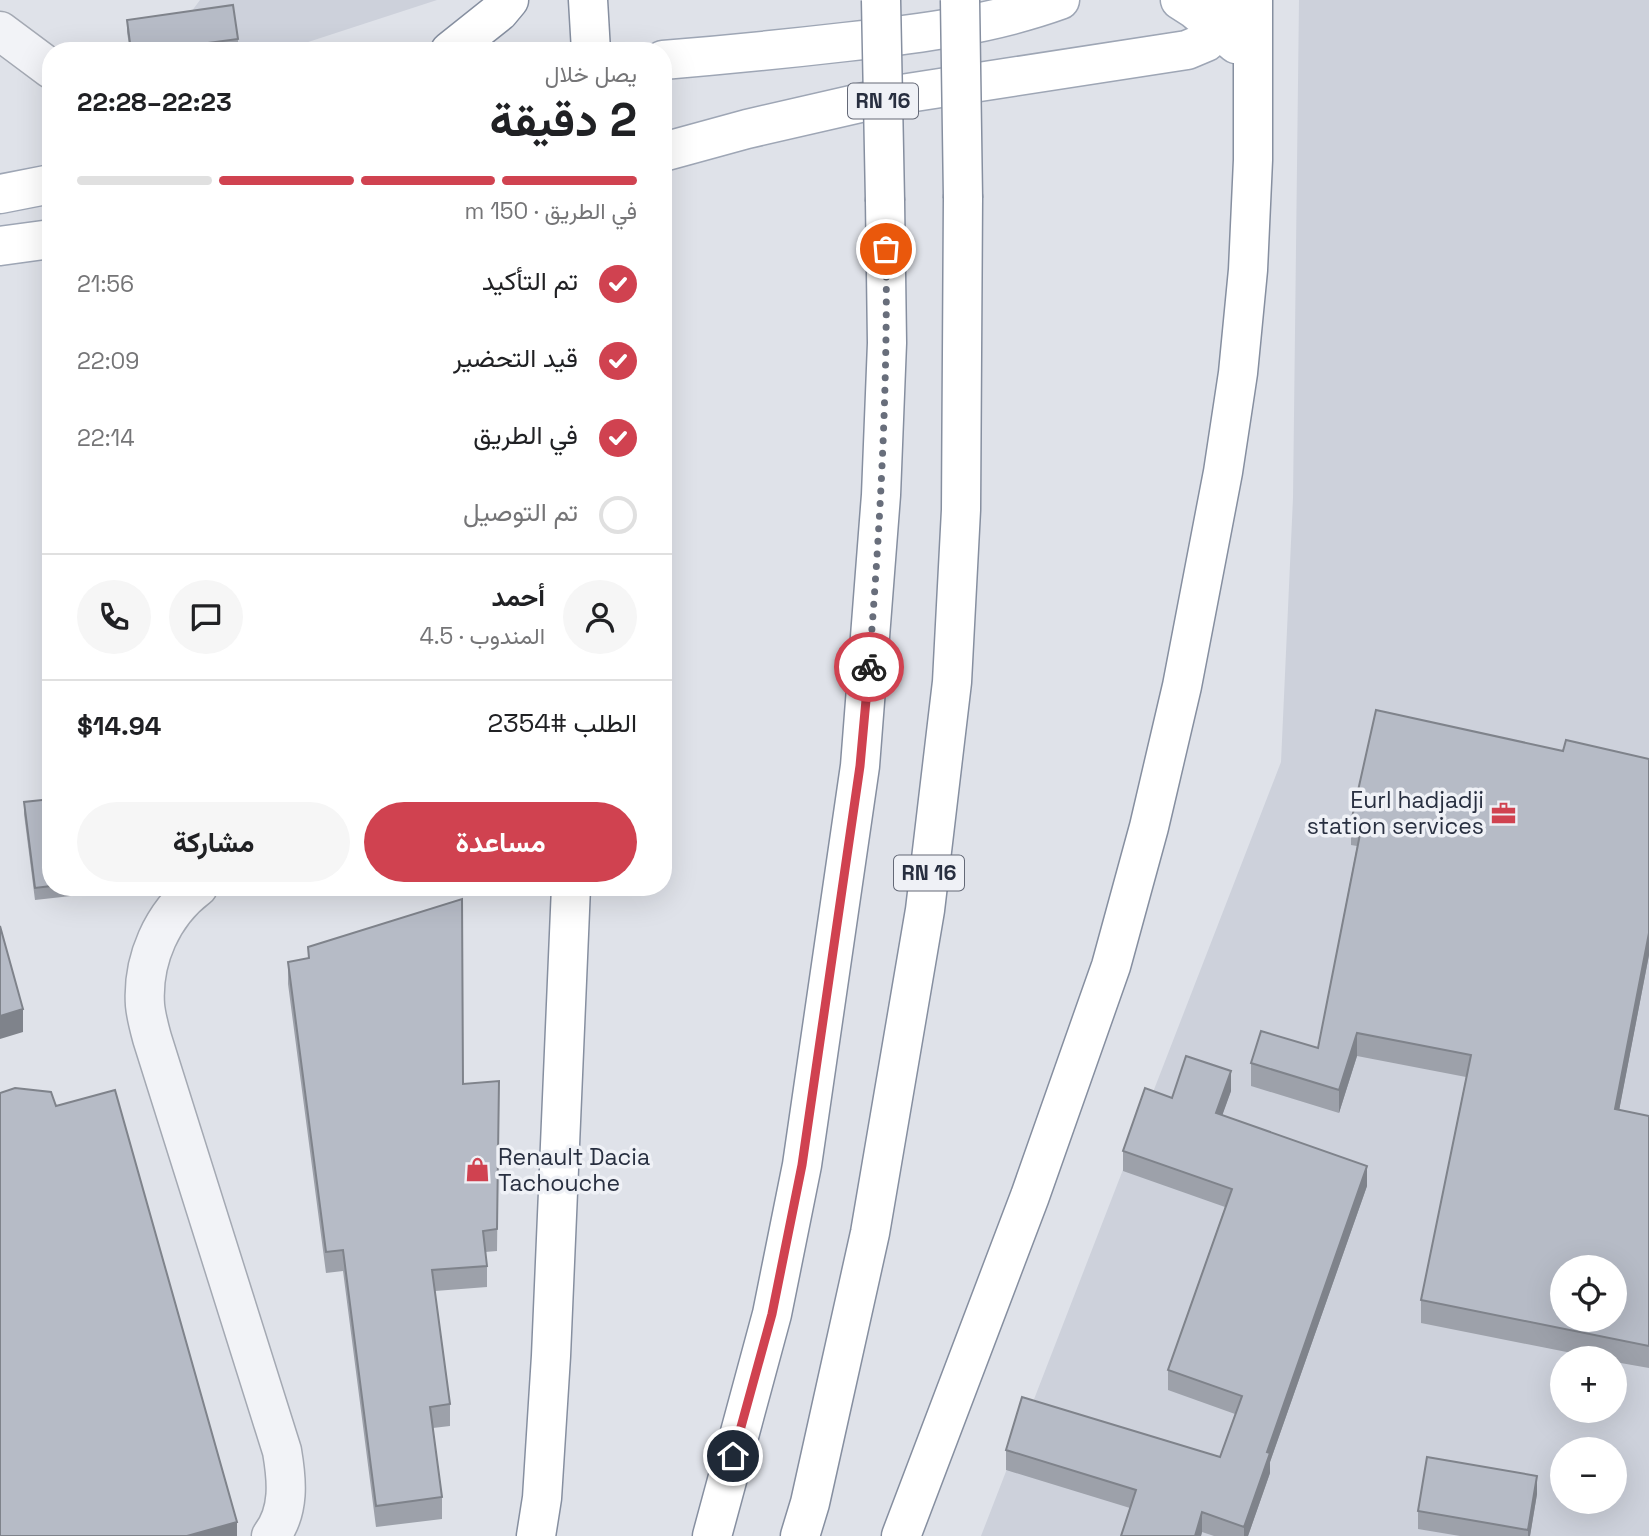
<!DOCTYPE html>
<html lang="ar">
<meta charset="utf-8">
<style>
body{margin:0;font-family:"Space Grotesk",Vazirmatn,sans-serif;background:#f6f6f6;color:#202124;direction:rtl;height:100vh;display:flex;flex-direction:column;font-size:26px;white-space:nowrap}
*{box-sizing:border-box;margin:0}
p{font-size:23px;color:#757577}
.icon{flex:none;width:38px;height:38px;fill:none;stroke:currentColor;stroke-width:2;stroke-linecap:round;stroke-linejoin:round}
.map{position:relative;flex:1;overflow:hidden;direction:ltr}
.side{position:absolute;left:42px;top:42px;width:630px;height:854px;display:flex;flex-direction:column;background:#fff;border-radius:28px;box-shadow:0 7px 28px #0002;direction:rtl}
.side>*{flex:none}
.tools{position:absolute;left:1550px;top:1255px;display:grid;gap:14px}
.tools a{display:grid;place-items:center;width:77px;height:77px;border-radius:50%;background:#fff;box-shadow:0 7px 28px #0002;font-size:35px}
.pin{position:absolute;display:grid;place-items:center;width:60px;height:60px;color:#fff;margin:-30px;border:4px solid #fff;border-radius:50%;box-shadow:0 2px 7px #0007}
.courier{position:absolute;display:grid;place-items:center;width:70px;height:70px;margin:-35px;border:5px solid #d04250;border-radius:50%;background:#fff;color:#222;box-shadow:0 2px 9px #0007}
.overview em{font-style:normal;font-weight:700}
.overview div{display:flex;flex-direction:column-reverse}
.overview{display:flex;align-items:center;justify-content:space-between;height:119px;padding:0 35px}
h1{font-size:46px;font-weight:700;line-height:52px}
.bar{display:grid;grid-template-columns:repeat(4,1fr);gap:10px 7px;align-content:center;height:84px;padding:0 35px}
.bar i{height:9px;border-radius:5px;background:#e0e0e0}
.bar .on{background:#d04250}
.bar p{grid-column:span 4}
.line{display:flex;align-items:center;gap:18px;padding:0 35px;border-top:2px solid #e0e0e0}
.line div{flex:1}
.round{display:grid;place-items:center;flex:none;width:74px;height:74px;border-radius:37px;background:#f6f6f6}
ol{padding:0 35px;list-style:none}
li{display:flex;align-items:center;gap:21px;height:77px}
li p{margin-inline-start:auto}
li .icon{padding:7px;border-radius:50%;background:#d04250;color:#fff;stroke-width:4}
li:last-child{color:#757577}
li i{width:38px;height:38px;border:4px solid #e0e0e0;border-radius:50%}
.primary-button{display:flex;gap:14px;margin-top:auto;padding:14px 35px}
.primary-button a{flex:1;height:80px;border-radius:42px;background:#d04250;color:#fff;font-size:28px;font-weight:700;line-height:80px;text-align:center}
.primary-button a+a{background:#f6f6f6;color:#202124}
.map>svg:first-child{display:block}
.built{fill:#cdd1db;fill-rule:evenodd}
.lines{fill:none;stroke-linecap:round;stroke-linejoin:round}
.minor-casing{stroke:#a4a9b3;stroke-width:41}
.major-casing{stroke:#9ea6b5;stroke-width:41}
.highway-casing{stroke:#868fa0;stroke-width:41}
.minor{stroke:#f2f3f7;stroke-width:38}
.major{stroke:#fff;stroke-width:38}
.highway{stroke:#fff;stroke-width:38}
.highway-bridge-casing{stroke:#868fa0;stroke-width:41;stroke-linecap:butt}
.highway-bridge{stroke:#fff;stroke-width:38}
.wall{fill:#9da1aa}
.shaded-wall{fill:#7f838b}
.building{fill:#b6bbc6;stroke:#7f838b;stroke-width:2;fill-rule:evenodd}
.done{stroke:#686e7b;stroke-width:7;stroke-dasharray:0 12.6}
.route{stroke:#d04250;stroke-width:9}
.labels{text-anchor:middle;stroke-width:7;stroke-linejoin:round;paint-order:stroke}
.shield{fill:#eff1f6;stroke:#646977;stroke-width:2}
.shield-label{font-size:21px;font-weight:bold;fill:#282f40}
.poi-label{font-size:23px;fill:#282f40;stroke:#eff1f6;text-anchor:end}
</style>
<div class="map">
<svg width="1649" height="1536" viewBox="0 0 1649 1536">
<rect width="100%" height="100%" fill="#dfe2e9"/>
<path class="built" d="M200,0h237l-138,45 -9,6h-128z
M1299,0h350v1536h-668l300,-774 12,-264zM1563,1267h52v53h-52zM1563,1358h52v52h-52zM1563,1449h52v53h-52z"/>
<g class="lines">
<defs>
<path id="minor" d="M0,31l51,38
M198,887c-36,27 -56,73 -53,118 1,11 4,22 7,33l130,413c5,29 8,60 -11,85"/>
<path id="major" d="M1180,0l14,9 42,35
M663,60c61,-5 121,-11 182,-18 73,-8 146,-17 215,-42
M663,152l84,-23 148,-34 292,-45 19,-8 25,-42
M0,194l51,-10
M0,246l51,-7"/>
<path id="highway" d="M588,0l3,51
M450,51l49,-39 10,-12
M536,1536l6,-38 9,-142 20,-469
M712,1536l60,-222 30,-149 58,-399 21,-271 6,-152 -2,-142
M800,1536l10,-33 60,-270 55,-323 27,-228 9,-172 2,-312
M901,1536l129,-340 81,-230 38,-139 33,-141 41,-214 15,-99 10,-103 5,-110v-160"/>
</defs>
<use href="#minor" class="minor-casing"/>
<use href="#major" class="major-casing"/>
<use href="#highway" class="highway-casing"/>
<use href="#minor" class="minor"/>
<use href="#major" class="major"/>
<use href="#highway" class="highway"/>
<defs>
<path id="highway-bridge" d="M881,0l4,201
M960,0l3,198"/>
</defs>
<use href="#highway-bridge" class="highway-bridge-casing"/>
<use href="#highway-bridge" class="highway-bridge"/>
</g>
<path class="wall" d="M127,20l111,19v12h-108l-3,-19z
M1563,751l86,8v196l-30,155 30,6v252l-34,-6v-4h-18l-176,-35v-23l45,-223 -109,-21 -18,57 -88,-27v-23l67,-15 39,-202 -6,-1v-23z
M51,799v88h38v7l-54,6 -11,-86v-12z
M288,962l175,122 36,-3 -2,170 -12,1 2,14v21l-52,4 15,113v22l-17,2 9,69v22l-66,8 -33,-256 -17,2 -38,-289z
M1231,1091l-9,24 145,71 -97,276v11l-22,63h-34l-12,-4 -1,4h-80l9,-28 -124,-38v-20l214,7 15,-43 -67,-24v-20l57,-163 -102,-36v-20z
M1537,1494l-7,42h-70l-42,-7v-18z"/>
<path class="shaded-wall" d="M1649,933v22l-34,177v-23z
M23,1009v23l-23,7v-23z
M1357,1033v23l-18,57v-23z
M1231,1071v20l-15,42v-20z
M1367,1166v20l-97,276v11l-22,63h-4v-9l23,-75z
M1537,1476v18l-7,42h-2v-6z
M1202,1512v20l-1,4h-6z
M237,1522v14h-50z"/>
<path class="building" d="M233,5l5,34 -90,12h-17l-4,-31z
M1376,710l187,41 3,-11 83,19v174l-34,176 34,7v230l-228,-46 50,-245 -114,-22 -18,57 -88,-27 10,-32 57,17 44,-224 -11,-2zM1563,1267h52v53h-52z
M51,799v87l-16,2 -11,-86z
M462,899l1,185 36,-3 -2,148 -14,2 4,35 -55,4 18,134 -20,3 12,90 -66,9 -33,-256 -17,2 -38,-290 21,-4 -1,-11z
M0,926l23,83 -23,7z
M1186,1056l45,15 -15,42 151,53 -100,286 3,1 -26,74 -42,-15 -7,24h-74l15,-46 -130,-40 16,-53 198,60 22,-61 -74,-26 64,-181 -109,-38 22,-63 27,10z
M15,1088l36,4 5,14 59,-16 122,432 -50,14h-187v-443z
M1427,1457l110,19 -9,54 -110,-19z"/>
<g class="lines">
<path class="done" d="M869,667c11,-139 19,-279 17,-418"/>
<path class="route" d="M733,1456l39,-142 30,-149 58,-399 9,-99"/>
</g>
<defs>
<symbol id="office-bare" viewBox="-9 -9 18 18"><path d="M-6-3h4V-5.5h4V-3h4V5H-6ZM-1-4.5V-3h2v-1.5ZM-6 0V1H6V0Z" fill="#d04250" stroke="#eff1f6" stroke-width="2.5" paint-order="stroke"/></symbol>
<symbol id="shop-bare" viewBox="-9 -9 18 18"><path d="M-5-2.5h2.3a2.7 3.5 0 0 1 5.4 0H5L5.5 6h-11ZM-1.5-2.5h3a1.5 2.3 0 0 0-3 0Z" fill="#d04250" stroke="#eff1f6" stroke-width="2.5" paint-order="stroke"/></symbol>
</defs>
<g fill-rule="evenodd">
<use href="#office-bare" x="1486" y="796" width="35" height="35"/>
<use href="#shop-bare" x="460" y="1152" width="35" height="35"/>
</g>
<g class="labels">
<g class="shield">
<rect x="848" y="83.5" width="70" height="35" rx="5"/>
<rect x="894" y="855.5" width="70" height="35" rx="5"/>
</g>
<g class="shield-label">
<text x="883" y="108">RN 16</text>
<text x="929" y="880">RN 16</text>
</g>
<g class="poi-label">
<text x="1484" y="808">Eurl hadjadji<tspan x="1484" dy="26">station services</tspan></text>
<text x="498" y="1165" text-anchor="start">Renault Dacia<tspan x="498" dy="26">Tachouche</tspan></text>
</g>
</g>
</svg>
<div class="tools">
<a><svg class="icon" aria-label="locate" viewBox="0 0 24 24"><circle cx="12" cy="12" r="6"/><path d="M12 2v4M12 18v4M2 12h4M18 12h4"/></svg></a>
<a>+</a>
<a>−</a>
</div>
<div class="pin" style="left:886px;top:249px;background:#ea580c"><svg class="icon" aria-label="bag" viewBox="0 0 24 24"><path d="M5 8h14l-1 12H6zM9 8a3 3 0 0 1 6 0"/></svg></div>
<div class="pin" style="left:733px;top:1456px;background:#1f2937"><svg class="icon" aria-label="home" viewBox="0 0 24 24"><path d="M3 11l9-7 9 7M6 9v11h12V9"/></svg></div>
<div class="courier" style="left:869px;top:667px"><svg class="icon" aria-label="bike" viewBox="0 0 24 24"><circle cx="6" cy="16" r="4"/><circle cx="18" cy="16" r="4"/><path d="M6 16l4-8h5l3 8M10 8l3 8H6M13 5h3"/></svg></div>
<section class="side">
<div class="overview"><div><h1>2 دقيقة</h1><p>يصل خلال</p></div><em>22:23–22:28</em></div>
<div class="bar"><i class="on"></i><i class="on"></i><i class="on"></i><i></i><p>في الطريق · 150 m</p></div>
<ol>
<li><svg class="icon" aria-label="check" viewBox="0 0 24 24"><path d="M5 12l5 5 9-10"/></svg>تم التأكيد<p>21:56</p></li>
<li><svg class="icon" aria-label="check" viewBox="0 0 24 24"><path d="M5 12l5 5 9-10"/></svg>قيد التحضير<p>22:09</p></li>
<li><svg class="icon" aria-label="check" viewBox="0 0 24 24"><path d="M5 12l5 5 9-10"/></svg>في الطريق<p>22:14</p></li>
<li><i></i>تم التوصيل</li>
</ol>
<div class="line" style="height:126px"><a class="round"><svg class="icon" aria-label="person" viewBox="0 0 24 24"><circle cx="12" cy="8" r="4"/><path d="M4 21q1-7 8-7t8 7"/></svg></a><div><b>أحمد</b><p>المندوب · 4.5</p></div><a class="round"><svg class="icon" aria-label="chat" viewBox="0 0 24 24"><path d="M4 5h16v11H9l-5 4z"/></svg></a><a class="round"><svg class="icon" aria-label="phone" viewBox="0 0 24 24"><path d="M5 4h4l2 5-3 2q2 4 5 5l2-3 5 2v4C11 20 4 13 5 4z"/></svg></a></div>
<div class="line" style="height:91px"><div>الطلب #2354</div><b>$14.94</b></div>
<div class="primary-button"><a>مساعدة</a><a>مشاركة</a></div>
</section>
</div>
